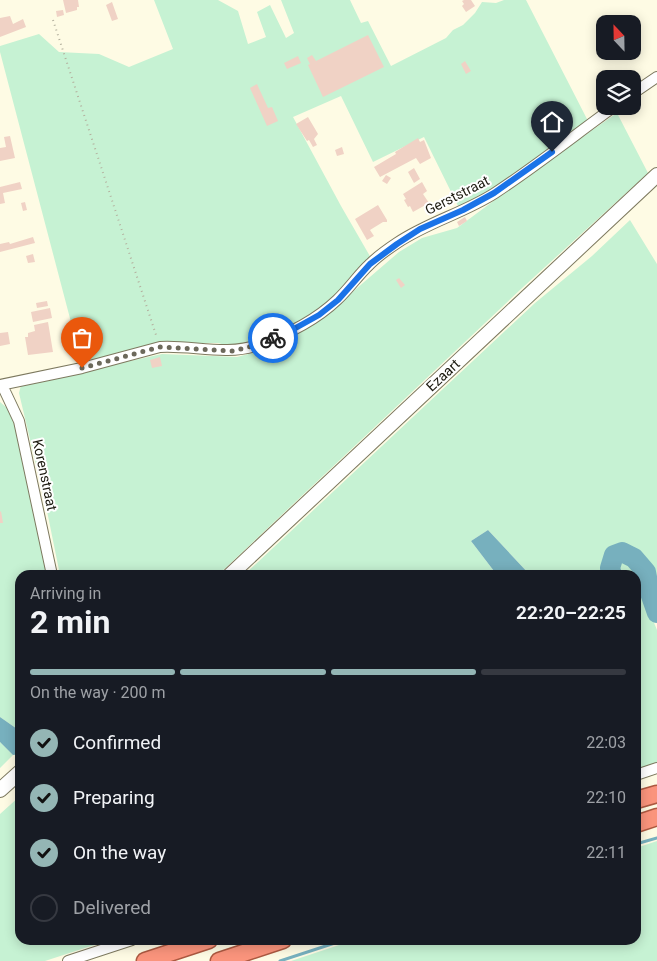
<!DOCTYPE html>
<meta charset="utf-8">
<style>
body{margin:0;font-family:Roboto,sans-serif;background:#20242c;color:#f1f3f6;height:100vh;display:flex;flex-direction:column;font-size:19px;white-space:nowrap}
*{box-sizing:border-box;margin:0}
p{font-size:16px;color:#9ea1a6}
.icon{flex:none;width:28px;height:28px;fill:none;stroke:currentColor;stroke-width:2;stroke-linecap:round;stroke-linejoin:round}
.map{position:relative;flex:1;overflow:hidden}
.panel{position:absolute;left:15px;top:570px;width:626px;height:375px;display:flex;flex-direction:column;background:#171b24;border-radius:15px;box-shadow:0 2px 12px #0003}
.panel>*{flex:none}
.needle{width:32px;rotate:338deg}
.buttons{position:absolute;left:596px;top:15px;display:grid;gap:10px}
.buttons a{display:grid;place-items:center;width:45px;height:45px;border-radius:10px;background:#171b24;box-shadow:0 2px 12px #0003;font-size:25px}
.pin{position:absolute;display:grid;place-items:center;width:42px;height:42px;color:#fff;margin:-51px -21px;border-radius:50% 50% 50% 0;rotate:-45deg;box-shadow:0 0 5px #0007}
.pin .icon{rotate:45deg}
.courier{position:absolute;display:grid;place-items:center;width:50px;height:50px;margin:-25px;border:4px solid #1a73e8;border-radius:50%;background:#fff;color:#222;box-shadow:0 1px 6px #0007}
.head em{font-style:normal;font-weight:700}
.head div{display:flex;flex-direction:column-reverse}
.head{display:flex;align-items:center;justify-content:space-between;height:85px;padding:0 15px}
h1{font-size:32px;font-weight:700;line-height:38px}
.bar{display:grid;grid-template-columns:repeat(4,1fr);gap:8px 5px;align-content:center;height:60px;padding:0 15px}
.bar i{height:6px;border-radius:4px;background:#363941}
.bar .selected{background:#94b6b5}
.bar p{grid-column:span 4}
ol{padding:0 15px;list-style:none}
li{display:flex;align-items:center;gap:15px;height:55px}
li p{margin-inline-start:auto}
li .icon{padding:5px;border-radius:50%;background:#94b6b5;color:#111;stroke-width:4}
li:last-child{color:#9ea1a6}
li i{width:28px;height:28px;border:2px solid #363941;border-radius:50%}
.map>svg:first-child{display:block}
.green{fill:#c6f2d3}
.water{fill:#77b0be}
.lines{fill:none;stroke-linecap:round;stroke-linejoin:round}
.stream{stroke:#77b0be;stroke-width:3}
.river{stroke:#77b0be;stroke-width:20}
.building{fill:#f0d2c5}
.minor-casing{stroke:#7d795f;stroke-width:12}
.secondary-casing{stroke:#7d795f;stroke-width:16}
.trunk-casing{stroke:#ac5941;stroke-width:19}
.path{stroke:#b4b19f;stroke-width:2;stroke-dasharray:1 4;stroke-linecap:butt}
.minor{stroke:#fff;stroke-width:10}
.secondary{stroke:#fff;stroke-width:14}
.trunk{stroke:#fa947c;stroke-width:16}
.done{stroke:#6c695b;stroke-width:5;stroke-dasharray:0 9}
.route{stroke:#1a73e8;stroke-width:6}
.labels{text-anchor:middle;stroke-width:4;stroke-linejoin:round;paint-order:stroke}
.street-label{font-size:14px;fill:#1d1b11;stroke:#fff}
</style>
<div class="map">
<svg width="657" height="961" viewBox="0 0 657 961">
<rect width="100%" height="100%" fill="#fefbe4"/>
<path class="green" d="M154,0h64l20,11 10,33 18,-7 -9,-25 13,-7 16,33 8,-5 -13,-33h69l11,23 7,-2 23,45 55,-28 7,-8 10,-5 12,-12 7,-11 14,1 8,-3h22l62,121 -108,77 -21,10 -35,-71 -51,25 -32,-66 -48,21 48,89 30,52 -42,44 -16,12 -23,13 -34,14 -27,5 -11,-3h-59l-77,21 -82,-312v-6l39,-12 20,18 40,2 30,13 44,-18z
M617,113l31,60 -127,116 -303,286h-158l-13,-64 -28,-118 2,-8 141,-31 75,3 34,-9 20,-11 44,-30 64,-55 23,-14 35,-10 89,-66z
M630,220l27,44v335l-7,-25 -4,-9 -11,-13 -9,-6h-8l-10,6 -1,23h-77l-42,-45 -17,11 26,34h-253l291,-272 57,-47z
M0,402l7,6 6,11 34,156h-27v156l-20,-14z
M621,561l8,3 6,11h-16l-2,-11z
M636,579l21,51v134l-21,7z
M0,742l13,13 -13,13z
M20,796v144h95l-24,6 -46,15h-45v-147z
M657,841v120h-366l63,-21h282v-92z"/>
<path class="water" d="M488,530l42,45h-33l-26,-34z
M0,717l20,14v23l-7,1 -13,-13z"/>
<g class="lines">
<path class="stream" d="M636,844l21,-6
M280,961l64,-21"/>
<path class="river" d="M612,575l-2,-7 4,-13 8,-3 12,6 12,14 4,21 7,20"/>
</g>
<path class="building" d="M63,0h15l1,7h-2v3l-11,3z
M464,0h7l4,6 -9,6 -4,-6 2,-2 -2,-3z
M112,2l6,17 -6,2 -6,-16z
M63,10l1,5 -7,2 -1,-6z
M10,16l3,8 10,-5 3,8 -26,10v-19z
M368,35l16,32 -61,30 -15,-32 2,-1 -3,-6 5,-3 4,6z
M298,56l3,7 -14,6 -3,-6z
M465,61l6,10 -5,3 -5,-10z
M257,84l11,24 4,-1 6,14 -11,5 -17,-38z
M308,117l10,17 -4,5 3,6 -4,2 -4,-7 -2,1 -11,-17z
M10,136l5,22 -15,3v-13l6,-1 -2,-10z
M418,138l2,4 4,-2 7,18 -11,6 -4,-6 -36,19 -6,-10 22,-13 -1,-2z
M342,147l2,7 -7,2 -2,-6z
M414,168l6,11 -6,4 -6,-11z
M386,175l5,3 -4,6 -5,-3z
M20,182l2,7 -19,4 2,10 -5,1v-17z
M422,182l5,9 -4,3 6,9 -16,9 -3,-6 -2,1 -4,-7 2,-1 -3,-5z
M25,202l2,8 -4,1 -2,-8z
M378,205l9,15v2h-4l-13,8 4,6 -7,4 -12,-21z
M465,217l2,4 -8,5 -2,-4z
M33,237l2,6 -4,1 -31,8v-8l9,-2 1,2z
M33,254l2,8 -7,1 -2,-7z
M399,278l6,7 -4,3 -5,-8z
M47,301l1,5 -11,2 -1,-5z
M50,308l2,10 -19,4 -2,-10z
M48,322l5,30 -25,3 -3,-18h3v-4l7,-2 -1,-6z
M8,332l2,12 -10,2v-13z
M160,357l2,9 -10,2 -2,-8z
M1,511l2,12h-3v-11z"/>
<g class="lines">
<defs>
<path id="minor" d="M632,94l25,-17
M0,385l82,-17 78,-21c33,-2 66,9 98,-2 28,-10 57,-24 79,-45 12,-11 21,-25 33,-36 8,-8 18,-15 27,-21 31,-21 67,-30 98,-50 41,-27 80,-58 120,-87
M2,385l17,36 33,154
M636,775l21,-7
M68,961l64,-21"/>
<path id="secondary" d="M230,575l427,-400
M0,790l20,-18"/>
<path id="trunk" d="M636,800l21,-6
M636,824l21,-7
M145,961l64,-21
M219,961l64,-21"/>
</defs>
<use href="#minor" class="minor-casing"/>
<use href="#secondary" class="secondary-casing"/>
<use href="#trunk" class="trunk-casing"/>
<path class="path" d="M53,20l104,318"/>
<use href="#minor" class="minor"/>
<use href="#secondary" class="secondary"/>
<use href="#trunk" class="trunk"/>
</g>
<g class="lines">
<path class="done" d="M82,368l78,-21 73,4 24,-6 16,-7"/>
<path class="route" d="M273,338l19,-8 27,-15 19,-15 32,-36 27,-20 23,-15 43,-19 31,-17 58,-41"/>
</g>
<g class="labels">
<g class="street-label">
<text transform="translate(457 195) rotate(-27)" y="5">Gerststraat</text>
<text transform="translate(443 375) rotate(-43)" y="5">Ezaart</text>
<text transform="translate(45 475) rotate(78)" y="5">Korenstraat</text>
</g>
</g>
</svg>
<div class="buttons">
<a><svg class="needle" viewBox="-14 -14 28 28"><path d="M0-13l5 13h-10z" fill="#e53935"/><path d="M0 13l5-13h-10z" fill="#9ea1a6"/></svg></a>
<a><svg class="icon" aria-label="layers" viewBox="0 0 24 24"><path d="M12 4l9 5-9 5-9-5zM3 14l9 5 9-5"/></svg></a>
</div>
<div class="pin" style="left:82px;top:368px;background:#ea580c"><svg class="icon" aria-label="bag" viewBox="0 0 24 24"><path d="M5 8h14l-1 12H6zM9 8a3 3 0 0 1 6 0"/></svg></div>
<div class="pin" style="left:552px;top:152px;background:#1f2937"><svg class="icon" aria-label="home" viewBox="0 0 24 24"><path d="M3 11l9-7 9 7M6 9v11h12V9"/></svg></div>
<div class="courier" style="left:273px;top:338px"><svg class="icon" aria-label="bike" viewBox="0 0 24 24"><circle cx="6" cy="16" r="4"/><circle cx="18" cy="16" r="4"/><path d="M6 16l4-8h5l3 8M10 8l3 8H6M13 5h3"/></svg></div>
<section class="panel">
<div class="head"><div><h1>2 min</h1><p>Arriving in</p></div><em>22:20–22:25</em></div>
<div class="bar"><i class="selected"></i><i class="selected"></i><i class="selected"></i><i></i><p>On the way · 200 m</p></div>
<ol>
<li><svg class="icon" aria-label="check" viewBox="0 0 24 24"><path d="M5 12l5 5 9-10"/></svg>Confirmed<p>22:03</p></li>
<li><svg class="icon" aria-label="check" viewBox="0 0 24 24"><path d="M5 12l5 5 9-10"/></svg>Preparing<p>22:10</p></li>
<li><svg class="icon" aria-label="check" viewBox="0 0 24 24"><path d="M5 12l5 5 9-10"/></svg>On the way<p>22:11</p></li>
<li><i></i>Delivered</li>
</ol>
</section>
</div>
